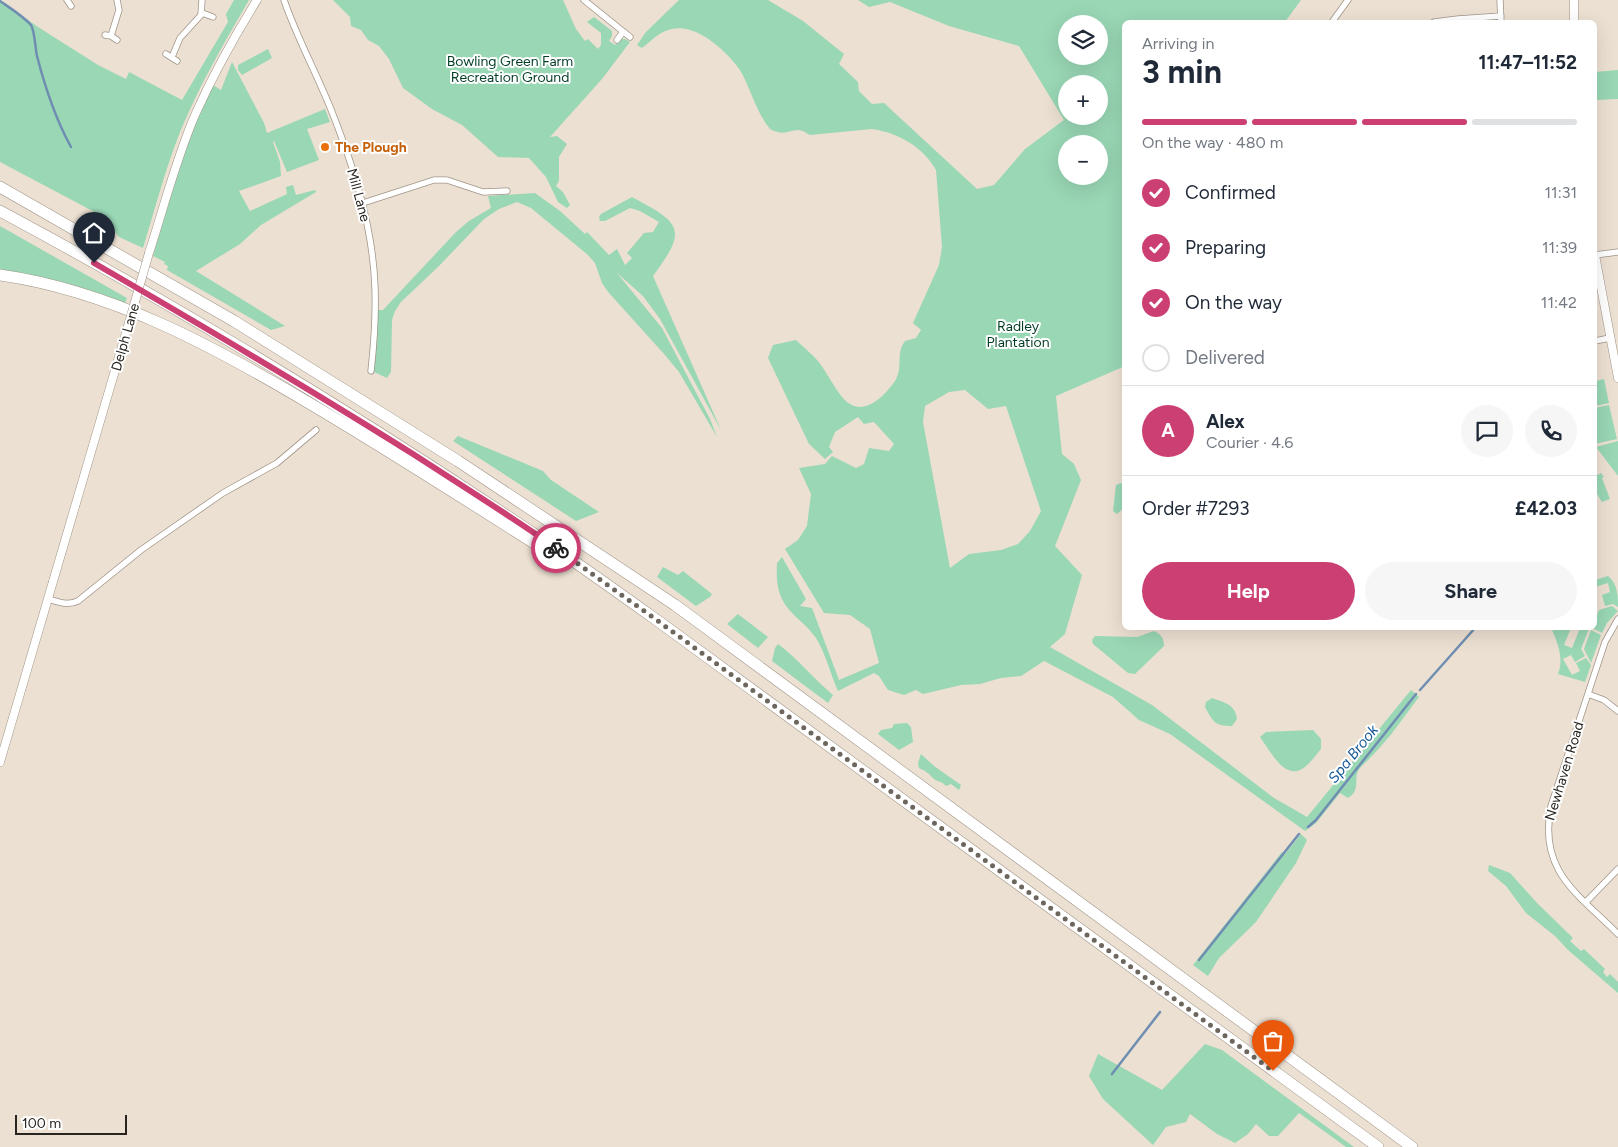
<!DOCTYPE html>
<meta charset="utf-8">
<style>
body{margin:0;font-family:Figtree,sans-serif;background:#f6f6f7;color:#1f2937;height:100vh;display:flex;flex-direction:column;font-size:19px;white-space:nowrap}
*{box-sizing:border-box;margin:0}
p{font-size:16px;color:#747a83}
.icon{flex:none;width:28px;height:28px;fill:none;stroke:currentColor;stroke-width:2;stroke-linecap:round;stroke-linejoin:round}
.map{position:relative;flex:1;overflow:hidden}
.details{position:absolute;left:1122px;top:20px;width:475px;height:610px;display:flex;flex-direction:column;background:#fff;border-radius:8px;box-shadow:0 5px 20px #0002}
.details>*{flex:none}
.fabs{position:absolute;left:1058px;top:15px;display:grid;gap:10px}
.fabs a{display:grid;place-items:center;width:50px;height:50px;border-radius:50%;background:#fff;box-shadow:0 5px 20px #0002;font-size:25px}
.scale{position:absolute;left:15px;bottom:12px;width:112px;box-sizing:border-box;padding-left:5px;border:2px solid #28241f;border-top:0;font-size:14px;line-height:18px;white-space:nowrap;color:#28241f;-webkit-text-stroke:4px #fff;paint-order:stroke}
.pin{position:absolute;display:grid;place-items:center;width:42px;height:42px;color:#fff;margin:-51px -21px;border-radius:50% 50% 50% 0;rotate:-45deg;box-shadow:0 0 5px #0007}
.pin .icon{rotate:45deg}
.courier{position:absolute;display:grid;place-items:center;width:50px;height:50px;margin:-25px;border:4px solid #cb3f73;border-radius:50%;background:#fff;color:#222;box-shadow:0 1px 6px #0007}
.headline em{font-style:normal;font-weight:700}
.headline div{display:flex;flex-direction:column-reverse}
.headline{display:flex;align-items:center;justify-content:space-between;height:85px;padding:0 20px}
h1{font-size:32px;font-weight:700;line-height:38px}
.bar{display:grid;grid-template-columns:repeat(4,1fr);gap:8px 5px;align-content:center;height:60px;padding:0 20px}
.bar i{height:6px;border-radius:4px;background:#e0e1e3}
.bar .active{background:#cb3f73}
.bar p{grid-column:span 4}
.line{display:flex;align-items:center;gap:12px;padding:0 20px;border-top:1px solid #e0e1e3}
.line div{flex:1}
.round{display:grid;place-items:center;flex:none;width:52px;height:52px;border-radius:26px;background:#f6f6f7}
ol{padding:0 20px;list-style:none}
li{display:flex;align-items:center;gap:15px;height:55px}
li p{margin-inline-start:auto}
li .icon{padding:5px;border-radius:50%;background:#cb3f73;color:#fff;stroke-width:4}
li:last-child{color:#747a83}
li i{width:28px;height:28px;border:2px solid #e0e1e3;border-radius:50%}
.action{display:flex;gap:10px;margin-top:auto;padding:10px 20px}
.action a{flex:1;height:58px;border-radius:30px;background:#cb3f73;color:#fff;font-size:20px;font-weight:700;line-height:58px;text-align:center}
.action a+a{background:#f6f6f7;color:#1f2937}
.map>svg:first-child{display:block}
.green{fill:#99d7b5;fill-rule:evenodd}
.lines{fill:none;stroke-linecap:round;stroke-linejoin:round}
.stream{stroke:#6f8eb1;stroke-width:2.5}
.minor-casing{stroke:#9f9487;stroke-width:7}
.tertiary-casing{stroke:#9f9487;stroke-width:9}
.motorway-casing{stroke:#9f9487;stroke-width:12}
.minor{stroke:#fff;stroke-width:5.5}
.tertiary{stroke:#fff;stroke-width:8}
.motorway{stroke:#fff;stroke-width:11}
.tertiary-bridge-casing{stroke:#9f9487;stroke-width:9;stroke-linecap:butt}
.tertiary-bridge{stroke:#fff;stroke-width:8}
.done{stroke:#6d665e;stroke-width:5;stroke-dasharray:0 9}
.route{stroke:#cb3f73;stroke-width:6}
.food-dot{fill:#e8710a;stroke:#fff;stroke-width:2}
.labels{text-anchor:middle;stroke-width:4;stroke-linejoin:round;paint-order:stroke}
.park-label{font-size:14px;fill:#003d25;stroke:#fff}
.food-label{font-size:14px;font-weight:bold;fill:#c56008;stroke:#fff;text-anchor:start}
.street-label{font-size:14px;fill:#28241f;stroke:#fff}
.water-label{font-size:15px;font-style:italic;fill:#155897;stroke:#fff}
</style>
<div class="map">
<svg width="1618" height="1147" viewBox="0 0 1618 1147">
<rect width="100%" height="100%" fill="#ece0d2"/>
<path class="green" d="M0,0l38,27 60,38 28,14 3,-7 53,28 46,-78 -2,-8 8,-14h15c-25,43 -50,86 -69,132 -15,38 -25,77 -37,116l-24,-11 -15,-20 -104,-55z
M333,0h230l13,29 9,12 3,-2 10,10 3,-4v-12l-14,-11 7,-5 18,14v5l-3,5 6,4 5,-6h5l5,3 -28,37 -52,58 7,-1 10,8 -8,13v24l-3,5 7,6 7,13 -3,3 -9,-6 -12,-25 -17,-19 -31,-1 -36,-32 -30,-16 -29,-21 -14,-29 -10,-13 -11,-6 -7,-10 -10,-4 -1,-9z
M679,0h89l35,21 41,33 -5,10 19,18 1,9 13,13 12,-1 93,86 17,-4 31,-36 39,-29 -45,-74 -70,-20 -59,-24 -21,5 -11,-7h443l-16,22h-160v344l-69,30 6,58 12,10 7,16 -26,66 27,29 -17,59 -15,13 102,58 122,93 33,19 104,-127 8,7c-15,20 -30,42 -48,60 -3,4 -8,7 -11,11 -8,10 2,22 -12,30l-8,-5 -24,30 -11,8 -135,-97 -31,-14 -26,-23 -69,-36 -23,15 -20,2 -21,6 -19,1 -38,9 -7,-4 -12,5 -16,-5 -9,-14 -5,-3 -36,18c-7,-16 -13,-39 -22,-53 -7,-10 -16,-17 -24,-25 -15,-16 -16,-30 -15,-50l5,-6 24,42 -6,7 12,2 27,72 40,-17 -9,-34 -20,-14 -26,-2 -39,-64 13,-9 9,-14 4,-32 -12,-26 26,-4 7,-8 24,12 8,-4 5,-16 20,3 5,-7 -20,-22 -10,2 -6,-7 -23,15 -6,15 4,5 -8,7 -16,-15 -41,-86 5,-13 23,-5c8,8 19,16 25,25 7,10 13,22 21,32 19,23 41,1 53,-16 9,-15 0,-27 10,-40l11,-3 5,-8 -8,-7 26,-58 3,-18 -6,-77c-13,-23 -37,-37 -64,-41l-62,6c-4,-2 -7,-5 -12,-5 -11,1 -15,6 -28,-1 -14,-17 -19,-40 -30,-59 -15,-21 -49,-53 -77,-38 -8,4 -14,11 -21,16l-5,-3 9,-13zM1066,24h33v32h-33zM1066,84h33v32h-33zM1066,144h33v32h-33zM965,390l23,19 18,-3 35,105 -11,20 -12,13 -17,6 -32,4 -19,14 -27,-146 2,-16 24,-14z
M268,49l4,9 -30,17 -4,-5v-5z
M232,62l32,61 3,10 58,-24 5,13 -23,7 12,31 -32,12 -13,-31 -1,1 7,20 1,14 -42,15 11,20 37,-17 -1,-7 7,-2 3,10 19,-5 1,2 -55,33 -21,19 -44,27 89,55 -14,4 -104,-60 1,-4 -4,-2 1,-2 -12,-6 31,-107 29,-64 8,5z
M1618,70v29l-23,1v-28z
M535,193l25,18 25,23 2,-2 22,23 8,-6 8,16 7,-7 -5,-5 17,-20 9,-1 6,-10 -19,-11 -10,-3 -25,13h-5l-1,-4 2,-3 31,-17c48,26 57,31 21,79l68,154 -61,-111 -17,-23 -26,-23 45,55 48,91 7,18 -38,-65 -14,-17 -56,-62 -7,-10 -7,-20 -7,-8 -57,-47 -14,-6 -18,7 -15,10 -45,47 -38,36 -6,9 -3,9 -1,52 -4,6 -15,-7 4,-61h7l73,-78 13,-11 22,-13 -3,-12z
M0,226l127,72 -3,8 -124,-32z
M1604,379l5,24 -14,3v-16l2,-1 -1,-8z
M1609,405l8,34 -22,5v-36z
M458,436l85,35 8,9 48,32 -23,9 -123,-80z
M1618,441v35l-22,-29z
M1595,471l3,4 3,-2 3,4 -2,1 8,21 -8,3 -7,-11z
M1121,483l4,4v20l-8,7 -4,-3 3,-26z
M663,567l15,8 5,-4 29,23 -2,3 -14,9 -39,-29z
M1608,576c10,8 10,20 10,31l-5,-3 -8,2 -3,-11 8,-3 -2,-9 -13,4v-7z
M1612,606l6,5 -11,12 -5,10 -10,-5h3v-8l4,-10z
M738,614l30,23 -10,11 -31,-24z
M1553,628h18l-7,17 8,3 8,-20 9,1 -8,20 4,7 -10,6 -4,-7 -8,4 9,16 8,-4 -4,-8 10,-5 5,7 -6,17 -27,-8c6,-15 0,-30 -6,-44z
M1591,630l10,5 -10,28 -7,-14z
M1154,631c7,3 10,7 10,15l-29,28 -7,-1 -35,-29 -1,-4 3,-4 42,1z
M778,644c20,15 36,35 55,51l-5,8 -56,-42 3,-13z
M1212,698c13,5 23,6 25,21l-5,7c-17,0 -19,-4 -27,-19l1,-5z
M907,723l4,4 2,15 -14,8 -21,-16 3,-4 11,-2 2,-4z
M1313,730l8,9v10c-6,7 -12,16 -19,20 -18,11 -33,-20 -42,-32l6,-5z
M921,754l13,12 27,19 -2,5 -8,-6 -5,2c-4,-5 -8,-4 -12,-7 -5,-5 -8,-8 -15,-11l-1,-5z
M1301,834l6,6 -11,23 -40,59 -37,36 -11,18 -15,-11 89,-113 3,2z
M1489,865l21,8 27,30 36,35 -3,3 11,10 3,-2 21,20 -2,3 4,5 3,-3 8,8v11l-50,-43 -13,-14 -29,-23 -20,-27 -18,-15z
M1205,1044l17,6 132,97h-8l-47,-34 -21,23h-9l-13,-12 -8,10 -13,9 -18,-9 -27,-20 -4,8 -20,5 -13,18 -50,-46 -14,-23 9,-22 64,36z"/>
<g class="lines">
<path class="stream" d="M0,1c10,7 23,15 31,24 4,7 4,22 6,31 8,31 18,62 34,91
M1420,690l55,-62
M1308,827l8,-7 100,-126
M1199,960l100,-126
M1112,1074l48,-62"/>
<defs>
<path id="minor" d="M67,0l4,6
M284,0c13,38 33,74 48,112 22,56 41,115 43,176 1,28 -1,56 -4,83
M584,0l46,37
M1500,0l1,22
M202,13l11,4
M1332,22l16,-22
M1434,22l24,-3 43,-3
M105,35l6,1 6,4
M111,36l8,-26 -2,-10
M617,40l6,-8
M166,54l11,7
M172,57l8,-19 21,-23 1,-15
M363,203l71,-23h13l36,12 24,-1
M1595,255l23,-3
M1595,341l15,-3
M48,599c11,3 20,7 30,2l63,-51 82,-57 54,-30 39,-33
M1618,619l-13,23 -54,164c-13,65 26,87 67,128
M1588,694l16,6 14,11
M1586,902l32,-33"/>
<path id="tertiary" d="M1574,0v22
M149,253c15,-46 27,-94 46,-138 18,-40 39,-78 62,-115
M1595,255l23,123
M0,762l126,-429"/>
<path id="motorway" d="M0,187l234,134 224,140 217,144 737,542
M0,211c185,99 366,210 540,327 40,27 79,55 118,83l720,526
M0,275c112,16 213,71 309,128 76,45 151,93 225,140"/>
</defs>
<use href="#minor" class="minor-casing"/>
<use href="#tertiary" class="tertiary-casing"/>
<use href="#motorway" class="motorway-casing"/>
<use href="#minor" class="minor"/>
<use href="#tertiary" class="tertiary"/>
<use href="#motorway" class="motorway"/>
<defs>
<path id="tertiary-bridge" d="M126,333l23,-80"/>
</defs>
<use href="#tertiary-bridge" class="tertiary-bridge-casing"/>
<use href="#tertiary-bridge" class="tertiary-bridge"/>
</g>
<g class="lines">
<path class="done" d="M556,548l102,73 615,450"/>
<path class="route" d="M94,263c107,62 214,125 319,191 48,31 96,61 143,94"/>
</g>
<circle class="food-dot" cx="325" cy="147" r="5"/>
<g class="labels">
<g class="park-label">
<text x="510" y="66">Bowling Green Farm<tspan x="510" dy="16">Recreation Ground</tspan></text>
<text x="1018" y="331">Radley<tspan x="1018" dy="16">Plantation</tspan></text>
</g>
<g class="food-label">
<text x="335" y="152">The Plough</text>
</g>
<g class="street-label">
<text transform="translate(359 195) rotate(75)" y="5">Mill Lane</text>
<text transform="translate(125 337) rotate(-74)" y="5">Delph Lane</text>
<text transform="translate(1564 771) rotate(-73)" y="5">Newhaven Road</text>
</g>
<g class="water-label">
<text transform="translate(1353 754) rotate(-51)" y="5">Spa Brook</text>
</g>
</g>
</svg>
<div class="fabs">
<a><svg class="icon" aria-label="layers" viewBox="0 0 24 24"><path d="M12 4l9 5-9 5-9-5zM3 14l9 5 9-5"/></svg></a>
<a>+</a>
<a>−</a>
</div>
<div class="scale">100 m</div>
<div class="pin" style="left:1273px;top:1071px;background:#ea580c"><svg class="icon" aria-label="bag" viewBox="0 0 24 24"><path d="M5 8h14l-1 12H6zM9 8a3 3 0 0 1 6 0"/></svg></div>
<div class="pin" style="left:94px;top:263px;background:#1f2937"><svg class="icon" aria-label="home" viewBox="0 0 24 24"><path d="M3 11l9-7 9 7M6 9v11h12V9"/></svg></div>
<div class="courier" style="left:556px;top:548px"><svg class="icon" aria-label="bike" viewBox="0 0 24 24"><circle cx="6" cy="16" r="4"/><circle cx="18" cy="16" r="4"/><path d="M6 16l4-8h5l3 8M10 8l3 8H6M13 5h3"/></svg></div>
<section class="details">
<div class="headline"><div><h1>3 min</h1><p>Arriving in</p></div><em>11:47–11:52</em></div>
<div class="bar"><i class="active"></i><i class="active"></i><i class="active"></i><i></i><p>On the way · 480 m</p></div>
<ol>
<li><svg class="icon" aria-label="check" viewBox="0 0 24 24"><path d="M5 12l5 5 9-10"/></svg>Confirmed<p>11:31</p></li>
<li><svg class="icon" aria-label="check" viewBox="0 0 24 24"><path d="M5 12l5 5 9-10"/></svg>Preparing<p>11:39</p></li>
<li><svg class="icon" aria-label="check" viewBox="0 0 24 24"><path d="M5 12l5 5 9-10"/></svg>On the way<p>11:42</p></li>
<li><i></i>Delivered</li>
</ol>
<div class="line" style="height:90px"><b class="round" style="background:#cb3f73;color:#fff">A</b><div><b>Alex</b><p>Courier · 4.6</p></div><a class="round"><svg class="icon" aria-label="chat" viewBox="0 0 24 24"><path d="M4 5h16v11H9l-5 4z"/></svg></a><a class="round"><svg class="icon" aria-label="phone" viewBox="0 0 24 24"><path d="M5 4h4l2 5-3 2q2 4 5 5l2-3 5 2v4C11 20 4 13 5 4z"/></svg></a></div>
<div class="line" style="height:65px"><div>Order #7293</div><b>£42.03</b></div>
<div class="action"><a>Help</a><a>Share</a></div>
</section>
</div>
